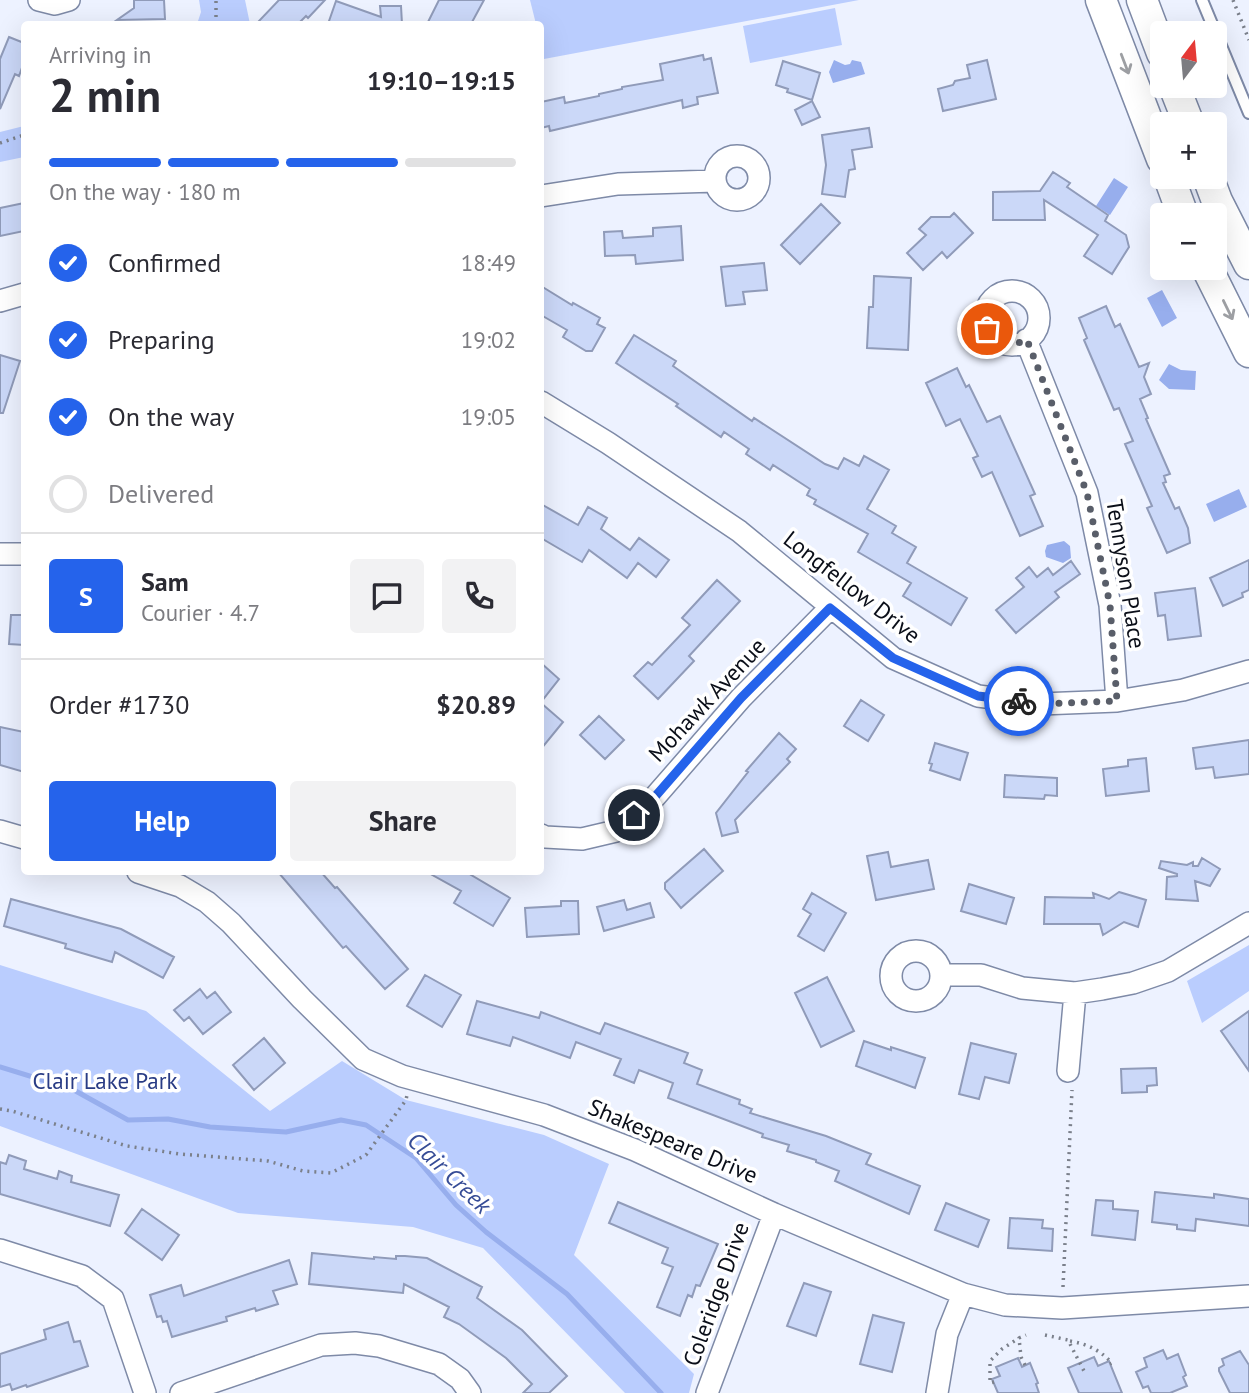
<!DOCTYPE html>
<meta charset="utf-8">
<style>
body{margin:0;font-family:"PT Sans",sans-serif;background:#f2f2f3;color:#2b2b33;height:100vh;display:flex;flex-direction:column;font-size:26px;white-space:nowrap}
*{box-sizing:border-box;margin:0}
p{font-size:23px;color:#7c7c81}
.icon{flex:none;width:38px;height:38px;fill:none;stroke:currentColor;stroke-width:2;stroke-linecap:round;stroke-linejoin:round}
.map{position:relative;flex:1;overflow:hidden}
.panel{position:absolute;left:21px;top:21px;width:523px;height:854px;display:flex;flex-direction:column;background:#fff;border-radius:7px;box-shadow:0 7px 28px #0002}
.panel>*{flex:none}
.needle{width:46px;rotate:16deg}
.tools{position:absolute;left:1150px;top:21px;display:grid;gap:14px}
.tools a{display:grid;place-items:center;width:77px;height:77px;border-radius:7px;background:#fff;box-shadow:0 7px 28px #0002;font-size:35px}
.pin{position:absolute;display:grid;place-items:center;width:60px;height:60px;color:#fff;margin:-30px;border:4px solid #fff;border-radius:50%;box-shadow:0 2px 7px #0007}
.courier{position:absolute;display:grid;place-items:center;width:70px;height:70px;margin:-35px;border:5px solid #2563eb;border-radius:50%;background:#fff;color:#222;box-shadow:0 2px 9px #0007}
.overview em{font-style:normal;font-weight:800}
.overview div{display:flex;flex-direction:column-reverse}
.overview{display:flex;align-items:center;justify-content:space-between;height:119px;padding:0 28px}
h1{font-size:46px;font-weight:800;line-height:52px}
.bar{display:grid;grid-template-columns:repeat(4,1fr);gap:10px 7px;align-content:center;height:84px;padding:0 28px}
.bar i{height:9px;border-radius:5px;background:#e1e1e2}
.bar .selected{background:#2563eb}
.bar p{grid-column:span 4}
.line{display:flex;align-items:center;gap:18px;padding:0 28px;border-top:2px solid #e1e1e2}
.line div{flex:1}
.round{display:grid;place-items:center;flex:none;width:74px;height:74px;border-radius:7px;background:#f2f2f3}
ol{padding:0 28px;list-style:none}
li{display:flex;align-items:center;gap:21px;height:77px}
li p{margin-inline-start:auto}
li .icon{padding:7px;border-radius:50%;background:#2563eb;color:#fff;stroke-width:4}
li:last-child{color:#7c7c81}
li i{width:38px;height:38px;border:4px solid #e1e1e2;border-radius:50%}
.action{display:flex;gap:14px;margin-top:auto;padding:14px 28px}
.action a{flex:1;height:80px;border-radius:7px;background:#2563eb;color:#fff;font-size:28px;font-weight:800;line-height:80px;text-align:center}
.action a+a{background:#f2f2f3;color:#2b2b33}
.map>svg:first-child{display:block}
.green{fill:#bacdfe}
.water{fill:#97aeed}
.lines{fill:none;stroke-linecap:round;stroke-linejoin:round}
.stream{stroke:#97aeed;stroke-width:5}
.building{fill:#cbd8f8;stroke:#909bb9;stroke-width:2}
.service-casing{stroke:#7e8aa7;stroke-width:14}
.minor-casing{stroke:#7e8aa7;stroke-width:24}
.secondary-casing{stroke:#7e8aa7;stroke-width:33}
.path{stroke:#7b808b;stroke-width:3.5;stroke-dasharray:2 5;stroke-linecap:butt}
.service{stroke:#fff;stroke-width:10}
.minor{stroke:#fff;stroke-width:21}
.secondary{stroke:#fff;stroke-width:30}
.oneway{stroke:#9d9fa3}
.done{stroke:#595e69;stroke-width:7;stroke-dasharray:0 12.6}
.route{stroke:#2563eb;stroke-width:9}
.labels{text-anchor:middle;stroke-width:7;stroke-linejoin:round;paint-order:stroke}
.street-label{font-size:23px;fill:#0a0e18;stroke:#fff}
.park-label{font-size:23px;fill:#293c85;stroke:#fff}
.water-label{font-size:24px;font-style:italic;fill:#364c96;stroke:#fff}
</style>
<div class="map">
<svg width="1249" height="1393" viewBox="0 0 1249 1393">
<rect width="100%" height="100%" fill="#edf2ff"/>
<path class="green" d="M199,0h46l5,24h-53l4,-12z
M530,0h329l-315,59 -3,-14v-21h-5z
M835,8l7,37 -92,18 -7,-37z
M24,126v31l-24,5v-30z
M1249,945v46l-47,32 -15,-42z
M0,965l146,46 124,100 72,-50 64,39 138,35 65,29 -35,91 120,119 -5,19h-64l-142,-145 -70,-21 -175,-14 -238,-87z"/>
<path class="water" d="M834,60l11,5 5,-1 2,-4 9,2 4,12 -32,9 -4,-11z
M1114,178l14,9 -18,28 -14,-9z
M1162,290l15,28 -15,9 -15,-29z
M1169,364l12,6 15,1 -1,19 -26,-1 -10,-9z
M1239,489l8,18 -33,15 -8,-18z
M1064,541l6,5 1,12 -8,5 -17,-6 -1,-6 2,-6z"/>
<g class="lines">
<path class="stream" d="M0,1067l72,22 56,31 40,-1 42,8 76,5 55,-12 25,5 50,33 40,47 30,27 81,62 94,99"/>
</g>
<path class="building" d="M134,0h30l1,19 -48,1 17,-12z
M279,0h46l-17,18 -2,-2 -8,8 -40,-2z
M439,0h45l-13,24h-44z
M336,1l45,16 -1,-11h21l1,18h-74z
M9,37l15,6v19l-5,14 -4,-2 -15,35v-50z
M703,55l1,5 7,-2 7,35 -21,4 1,7 -15,4 -1,-8 -132,31 -1,-5 -8,2v-26l23,-5 1,6 34,-7v-2l23,-5v-2l41,-7 -3,-16z
M987,60l9,39 -53,12 -5,-22 15,-4 2,-4 15,-3 -3,-13z
M783,61l37,12 -8,27 -25,-8 1,-3 -12,-4z
M812,101l8,16 -18,8 -7,-15z
M869,128l3,19 -20,3 3,19 -6,1 -4,27 -23,-3 4,-29 -4,-30z
M1053,172l17,11 -3,4 41,28 -3,6 21,14 3,12 -17,27 -28,-18 14,-21 -54,-35 1,20h-52v-28l47,-1z
M24,203v28l-24,5v-28z
M821,204l19,19 -40,41 -19,-19z
M954,213l19,20 -26,25 -5,-6 -19,18 -16,-17 19,-18 -7,-6 12,-12h19z
M681,226l2,34 -47,4 -1,-9 -30,1 -1,-24 18,-1 1,7 30,-2v-8z
M764,263l3,27 -24,2 2,12 -19,2 -5,-39z
M874,276l37,2 -3,72 -41,-2 2,-41h4z
M541,286l31,19 1,-2 27,15 -3,6 8,4 -13,23h-6l-23,-14 4,-7 -26,-15z
M1106,306l9,21 5,-3 19,43 10,-4 -5,14 7,17 -11,5 8,19 -2,1 24,55 -6,2 2,6 -3,1 12,26 4,-2 9,21 2,15 -23,10 -20,-45 5,-2 -27,-62 8,-3 -14,-33 -5,2 -30,-70 3,-2 -8,-20z
M634,335l42,26 -3,5 79,55 2,-3 71,46 13,5 6,-11 15,8 5,-10 25,14 -22,39 29,17 -4,7 24,14 -9,16 60,35 -16,27 -48,-29 8,-13 -53,-31 10,-18 -54,-30 2,-4 -9,-5 3,-6 -37,-24 -3,5 -24,-16 3,-5 -25,-17 -3,5 -45,-31 2,-2 -62,-41z
M0,355l20,6 -17,52h-3z
M957,368l9,19 3,-2 18,37 13,-6 35,78 -5,2 13,30 -23,10 -28,-64 -10,5 -9,-19 5,-2 -18,-37 -14,7 -20,-43z
M541,504l37,21 10,-18 19,11 -6,11 29,21 9,-12 30,22 -13,17 -18,-14 -11,15 -38,-28 -7,12 -41,-24z
M1249,560v30l-7,3 1,4 -20,9 -13,-28z
M1071,561l9,13 -25,18 4,5 -43,36 -20,-23 28,-23 -8,-9 13,-11 8,10 11,-9 5,7z
M717,580l23,21 -51,55 5,5 -36,38 -24,-23 14,-14 4,3 38,-40 -8,-7z
M1195,588l6,48 -33,4 -3,-25 -7,1 -3,-23z
M11,615h13v30l-15,-1z
M541,663l18,16 -18,23z
M861,700l23,15 -16,26 -24,-15z
M541,703l22,19 -22,27z
M599,716l25,24 -19,19 -25,-24z
M0,727l24,5v40l-24,-7z
M779,733l17,16 -9,10 3,3 -55,58 3,12 -16,4 -6,-23 32,-41 -2,-1z
M1249,740v34l-34,4 -2,-11 -17,2 -3,-21z
M935,743l33,10 -8,27 -30,-10 2,-6 -3,-1z
M1146,758l3,33 -43,5 -3,-27 25,-3v-6z
M1005,775l52,3v18l-12,-1 -1,4 -40,-2z
M704,849l19,22 -42,37 -16,-19v-6z
M888,852l3,15 37,-7 6,29 -58,11 -9,-44z
M1202,858l18,11 -10,17 -15,-5 3,20 -32,-2 1,-22 10,-1v-2l-18,-6 2,-7 26,4 6,-3v4h5z
M278,872h43l14,16 2,-1 71,82 -23,20 -39,-43 -3,2z
M427,872h39l44,26 -17,28 -39,-23 7,-12z
M969,884l45,14 -8,26 -45,-13z
M1119,892l27,8 -8,27 -14,-5 -21,13 -3,-11h-56l1,-27 49,1 -1,-5 16,6z
M812,893l34,20 -22,38 -26,-15 13,-22 -8,-5z
M11,899l110,30 53,28 -11,21 -48,-26 -3,10 -47,-14 1,-4 -62,-18z
M624,900l3,10 23,-7 4,14 -50,14 -7,-24z
M561,901h17l1,33 -52,3 -2,-29 36,-2z
M425,975l36,20 -19,32 -35,-21z
M827,977l27,54 -33,16 -26,-54z
M200,989l7,9 8,-6 16,20 -28,22 -14,-17 -5,4 -10,-11z
M477,1001l62,17 2,-6 59,22 5,-11 83,30 -4,10 18,7 -5,14 43,16 -1,4 13,5 -2,4 76,23 45,18 -5,10 54,22 -11,28 -74,-33 4,-10 -23,-9v-2l-29,-9 2,-6 -27,-8 1,-3 -95,-36 5,-15 -34,-13 -5,13 -20,-8 7,-16 -45,-17 -6,16 -57,-21 -3,9 -43,-12z
M1249,1011v60l-28,-40z
M264,1038l21,25 -31,27 -21,-25z
M864,1041l27,9v-3l34,11 -10,30 -59,-22z
M971,1043l45,11 -7,29 -24,-6 -6,22 -20,-5z
M1156,1068l1,17 -10,1v6l-25,1 -1,-24z
M9,1155l17,6 -2,8 33,10 2,-8 13,5 -1,6 48,13 -9,31 -110,-32v-32l6,2z
M1155,1192l59,6v-4l35,5v27l-53,-7 -1,12 -18,-2v-4l-25,-3z
M1096,1200l17,1v8l25,2 -3,29 -43,-5z
M618,1202l100,42 -18,42 -4,-1 -4,12 -4,-2 -8,21 -23,-9 16,-40 -11,-4 6,-15 -59,-25z
M946,1203l43,17 -11,27 -43,-17z
M142,1209l37,26 -17,25 -37,-27z
M1010,1218l33,2 -1,8 11,1 -1,22 -44,-3z
M312,1253l62,6v-2l22,2v-3h9l22,2 55,29 -5,11 45,32 45,46 -18,17h-26l9,-9 -26,-26 -47,-34 -15,-7 5,-10 -45,-23 -1,9 -94,-9z
M289,1260l8,24 -24,7 5,13 -22,7 -1,-3 -29,9 1,4 -55,16 -5,-16 -4,1 -2,-6 -4,1 -7,-22 31,-10 3,11z
M804,1283l27,9 -15,44 -29,-10z
M873,1315l31,8 -12,49 -32,-8z
M68,1322l6,20 6,-1 8,25 -61,21 -1,-2 -14,5 -2,-6 -10,3v-33l46,-15 -2,-9z
M1163,1350l4,9 11,-5 8,21 -3,2 4,9 -17,7h-19l-3,-7 -5,2 -7,-16 11,-5 -3,-9z
M1240,1351l9,14v28h-19l-11,-22v-3l5,-3 -2,-6z
M1094,1357l4,9 11,-5 13,32h-43l-11,-25z
M1018,1358l4,9 8,-4 8,20 -2,1 3,9h-41l-6,-14 8,-3 -4,-9z"/>
<g class="lines">
<defs>
<path id="service" d="M1202,0l47,113"/>
<path id="minor" d="M39,0l16,4 14,-4
M715 178a22 22 0 1 1 44 0a22 22 0 1 1-44 0Z
M541,196l77,-12 97,-3
M985 318a27 27 0 1 1 54 0a27 27 0 1 1-54 0Z
M0,301l24,-7
M1026,340l61,153 23,112 7,96
M541,402l67,41 131,88 154,127 85,38 63,8 76,-3 66,-11 66,-19
M0,554h24
M0,831l24,7
M541,835l4,2 37,2 34,-8 37,-32 88,-101 89,-90
M138,872l42,14 27,16 24,21 71,76 61,60 39,17 142,39 91,35 139,64 189,80 42,11 57,3 187,-12
M891 976a25 25 0 1 1 50 0a25 25 0 1 1-50 0Z
M941,975h40l41,13 53,5 27,-4 31,-6 35,-12 81,-48
M1068,1071l7,-78
M0,1250l82,26 31,23 32,94
M181,1393l140,-48 34,-2 24,3 60,18 21,15 10,14
M707,1393l67,-179
M937,1393l10,-59 16,-40"/>
<path id="secondary" d="M1101,0l61,159
M1142,0l20,53
M1174,86l15,38
M1169,177l14,38
M1208,177l9,24 32,63
M1207,268l42,84"/>
</defs>
<use href="#service" class="service-casing"/>
<use href="#minor" class="minor-casing"/>
<use href="#secondary" class="secondary-casing"/>
<path class="path" d="M1233,0l16,40
M216,24v-24
M0,143l24,-8
M0,1109l12,2 115,35 53,8 88,7 35,10 28,2 35,-18 40,-55 1,-5
M1063,1287l9,-197
M1045,1335l23,5 16,31
M1070,1341c17,3 30,9 42,22l-2,1
M1025,1365l-4,-8 -2,-19 7,-3
M994,1382l-4,1v-22l12,-12 17,-11"/>
<use href="#service" class="service"/>
<use href="#minor" class="minor"/>
<use href="#secondary" class="secondary"/>
</g>
<defs><path id="oneway-shaft" d="M-6 0H5M1.5-3L5.5 0L1.5 3" fill="none" stroke-width="1.6" stroke-linecap="round" stroke-linejoin="round" transform="scale(1.75)"/></defs>
<g class="oneway">
<use href="#oneway-shaft" transform="translate(1125 64) rotate(69)"/>
<use href="#oneway-shaft" transform="translate(1228 310) rotate(64)"/>
</g>
<g class="lines">
<path class="done" d="M987,329c10,15 23,18 40,11l60,153 23,112 7,96 -76,3 -22,-3"/>
<path class="route" d="M634,815l19,-16 88,-101 89,-90 63,50 85,38 41,5"/>
</g>
<g class="labels">
<g class="street-label">
<text transform="translate(1126 574) rotate(81)" y="8">Tennyson Place</text>
<text transform="translate(852 587) rotate(38)" y="8">Longfellow Drive</text>
<text transform="translate(707 700) rotate(-47)" y="8">Mohawk Avenue</text>
<text transform="translate(673 1141) rotate(23)" y="8">Shakespeare Drive</text>
<text transform="translate(716 1294) rotate(-70)" y="8">Coleridge Drive</text>
</g>
<g class="park-label">
<text x="105" y="1089">Clair Lake Park</text>
</g>
<g class="water-label">
<text transform="translate(449 1173) rotate(44)" y="8">Clair Creek</text>
</g>
</g>
</svg>
<div class="tools">
<a><svg class="needle" viewBox="-14 -14 28 28"><path d="M0-13l5 13h-10z" fill="#e53935"/><path d="M0 13l5-13h-10z" fill="#7c7c81"/></svg></a>
<a>+</a>
<a>−</a>
</div>
<div class="pin" style="left:987px;top:329px;background:#ea580c"><svg class="icon" aria-label="bag" viewBox="0 0 24 24"><path d="M5 8h14l-1 12H6zM9 8a3 3 0 0 1 6 0"/></svg></div>
<div class="pin" style="left:634px;top:815px;background:#1f2937"><svg class="icon" aria-label="home" viewBox="0 0 24 24"><path d="M3 11l9-7 9 7M6 9v11h12V9"/></svg></div>
<div class="courier" style="left:1019px;top:701px"><svg class="icon" aria-label="bike" viewBox="0 0 24 24"><circle cx="6" cy="16" r="4"/><circle cx="18" cy="16" r="4"/><path d="M6 16l4-8h5l3 8M10 8l3 8H6M13 5h3"/></svg></div>
<section class="panel">
<div class="overview"><div><h1>2 min</h1><p>Arriving in</p></div><em>19:10–19:15</em></div>
<div class="bar"><i class="selected"></i><i class="selected"></i><i class="selected"></i><i></i><p>On the way · 180 m</p></div>
<ol>
<li><svg class="icon" aria-label="check" viewBox="0 0 24 24"><path d="M5 12l5 5 9-10"/></svg>Confirmed<p>18:49</p></li>
<li><svg class="icon" aria-label="check" viewBox="0 0 24 24"><path d="M5 12l5 5 9-10"/></svg>Preparing<p>19:02</p></li>
<li><svg class="icon" aria-label="check" viewBox="0 0 24 24"><path d="M5 12l5 5 9-10"/></svg>On the way<p>19:05</p></li>
<li><i></i>Delivered</li>
</ol>
<div class="line" style="height:126px"><b class="round" style="background:#2563eb;color:#fff">S</b><div><b>Sam</b><p>Courier · 4.7</p></div><a class="round"><svg class="icon" aria-label="chat" viewBox="0 0 24 24"><path d="M4 5h16v11H9l-5 4z"/></svg></a><a class="round"><svg class="icon" aria-label="phone" viewBox="0 0 24 24"><path d="M5 4h4l2 5-3 2q2 4 5 5l2-3 5 2v4C11 20 4 13 5 4z"/></svg></a></div>
<div class="line" style="height:91px"><div>Order #1730</div><b>$20.89</b></div>
<div class="action"><a>Help</a><a>Share</a></div>
</section>
</div>
